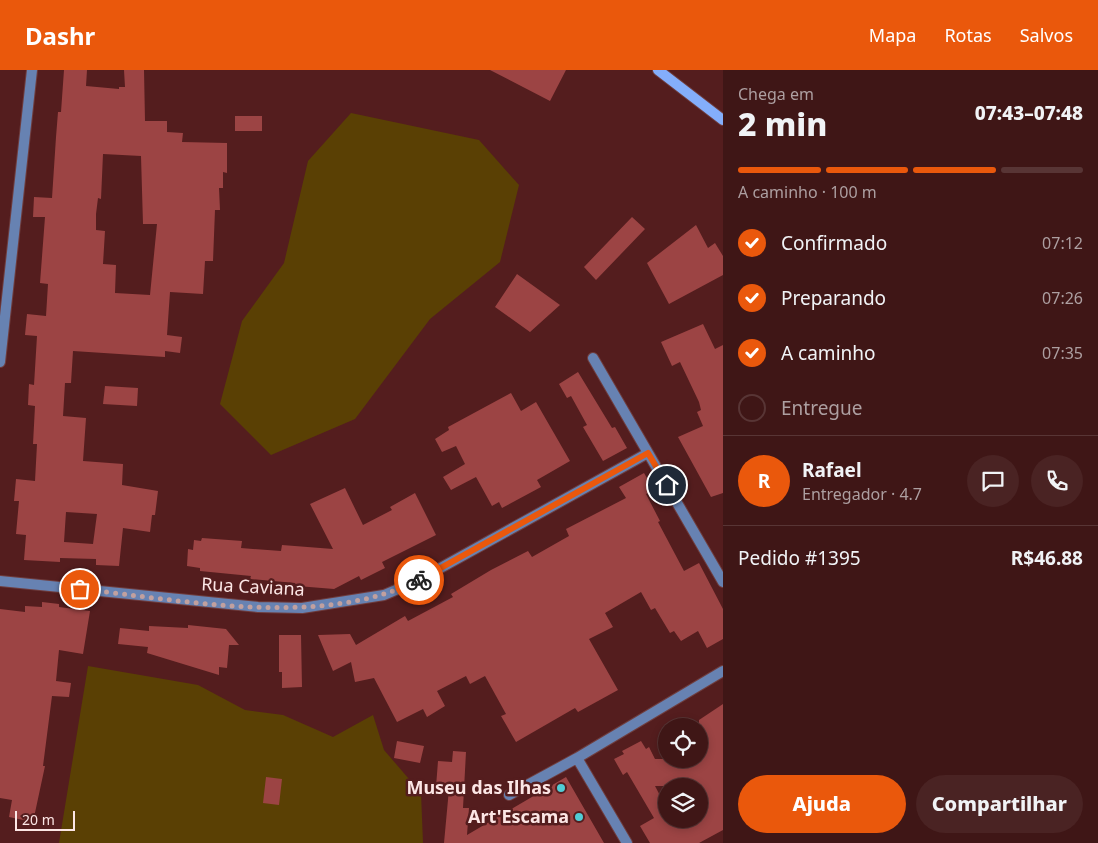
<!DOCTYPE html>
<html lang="pt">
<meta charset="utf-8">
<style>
body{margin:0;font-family:"Noto Sans",sans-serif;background:#4a2323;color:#f1f3f6;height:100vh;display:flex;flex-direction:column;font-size:19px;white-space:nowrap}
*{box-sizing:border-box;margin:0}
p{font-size:16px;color:#ad9fa1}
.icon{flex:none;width:28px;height:28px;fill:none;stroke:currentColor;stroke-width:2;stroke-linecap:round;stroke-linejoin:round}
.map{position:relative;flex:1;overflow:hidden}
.details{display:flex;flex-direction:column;background:#3f1616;width:375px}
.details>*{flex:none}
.controls{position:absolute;left:658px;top:648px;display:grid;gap:10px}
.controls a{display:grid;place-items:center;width:50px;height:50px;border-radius:50%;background:#3f1616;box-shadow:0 2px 8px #0003,0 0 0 1px #583535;font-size:25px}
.scale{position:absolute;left:15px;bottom:12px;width:60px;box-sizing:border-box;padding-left:5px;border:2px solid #fce6e5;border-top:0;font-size:14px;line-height:18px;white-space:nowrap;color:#fce6e5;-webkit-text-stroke:4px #541d1e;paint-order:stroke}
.pin{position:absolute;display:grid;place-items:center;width:42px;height:42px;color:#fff;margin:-21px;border:2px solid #fff;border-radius:50%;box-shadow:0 1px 5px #0007}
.courier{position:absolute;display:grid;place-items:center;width:50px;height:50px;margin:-25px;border:4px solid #ea580c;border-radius:50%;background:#fff;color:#222;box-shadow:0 1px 6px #0007}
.summary em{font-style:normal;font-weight:800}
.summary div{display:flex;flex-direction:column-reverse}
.summary{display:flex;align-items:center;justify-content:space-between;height:85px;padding:0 15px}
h1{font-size:32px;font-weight:800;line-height:38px}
.bar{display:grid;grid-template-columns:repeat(4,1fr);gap:8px 5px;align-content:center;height:60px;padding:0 15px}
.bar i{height:6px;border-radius:4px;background:#583535}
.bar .active{background:#ea580c}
.bar p{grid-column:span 4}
.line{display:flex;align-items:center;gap:12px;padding:0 15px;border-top:1px solid #583535}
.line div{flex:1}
.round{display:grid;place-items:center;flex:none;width:52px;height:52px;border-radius:26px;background:#4a2323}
ol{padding:0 15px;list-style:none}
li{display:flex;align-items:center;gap:15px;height:55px}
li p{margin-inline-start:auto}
li .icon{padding:5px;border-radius:50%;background:#ea580c;color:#fff;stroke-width:4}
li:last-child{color:#ad9fa1}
li i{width:28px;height:28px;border:2px solid #583535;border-radius:50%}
.button{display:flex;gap:10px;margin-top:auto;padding:10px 15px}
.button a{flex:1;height:58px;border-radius:30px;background:#ea580c;color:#fff;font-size:20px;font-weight:800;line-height:58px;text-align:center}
.button a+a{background:#4a2323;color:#f1f3f6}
header{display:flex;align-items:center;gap:30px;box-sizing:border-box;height:70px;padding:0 25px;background:#ea580c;color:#fff}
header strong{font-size:24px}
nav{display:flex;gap:28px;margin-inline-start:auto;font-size:18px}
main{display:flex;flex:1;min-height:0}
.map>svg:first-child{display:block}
.green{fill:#5a4004}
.building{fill:#9c4444;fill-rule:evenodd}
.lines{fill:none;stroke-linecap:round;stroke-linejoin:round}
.street-casing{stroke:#6f3d3e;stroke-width:12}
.secondary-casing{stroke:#6f3d3e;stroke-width:12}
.street{stroke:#6782b2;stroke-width:10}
.secondary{stroke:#84aefb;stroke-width:10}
.done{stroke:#c1a09f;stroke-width:5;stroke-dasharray:0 9}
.route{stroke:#ea580c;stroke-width:6}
.poi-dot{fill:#51ccd5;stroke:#541d1e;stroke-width:2}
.labels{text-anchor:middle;stroke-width:5;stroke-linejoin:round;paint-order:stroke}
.street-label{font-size:18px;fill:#fce6e5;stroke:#541d1e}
.poi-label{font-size:18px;font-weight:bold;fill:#fce6e5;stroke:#541d1e;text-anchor:end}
</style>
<header>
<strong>Dashr</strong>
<nav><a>Mapa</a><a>Rotas</a><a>Salvos</a></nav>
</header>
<main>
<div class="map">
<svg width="723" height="773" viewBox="0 0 723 773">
<rect width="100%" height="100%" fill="#541d1e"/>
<path class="green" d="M351,43l128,27 40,45 -19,77 -70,57 -75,100 -84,36 -51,-51 22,-83 42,-58 24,-102z
M88,596l110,19 47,25 38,5 50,22 40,-22 11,35 37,43 2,50h-364z"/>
<path class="building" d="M64,0h23l-1,16 33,3v-2h6l-1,-17h20l1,51h22v11l16,1 -1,9 45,1v30l-4,-1v16h-4l1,22h-5l-2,51h-8l-2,33 -33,-2 -3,43 15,2 -2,16 -15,-2v6l-92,-6 -2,32h-6l-2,33 23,2 -3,43 40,3 -1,21 36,6 -3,24h-3l-2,17 -27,-4 -4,38 -23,-1v-6l-36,-1v4l-36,-2 2,-25 -10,-1 3,-33h-5l2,-22 19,2 2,-37h-4l2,-38 -7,-1 1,-21 5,1 3,-49 -12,-1 2,-21 19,2 2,-32 -8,-1 5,-66h-12l1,-20 18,1 4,-61 2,-25h3zM103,84l38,2 2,68h14l-7,71 -35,-2 1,-28 -13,-1 2,-33 -9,-1v-16l2,-16 3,1zM66,442l31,2 -4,30 -29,-2z
M490,0h76l-16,31z
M235,46h27v15h-27z
M632,147l13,12 -49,51 -12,-13z
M696,155l12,23 7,-5 8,13v19l-54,29 -22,-41z
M517,204l43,31 -30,27 -35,-25z
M703,254l12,25 8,-4v148l-12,4 -33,-60 25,-11 -6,-14 4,-2 -2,-8 -19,-40 -8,4 -11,-24z
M578,302l34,56 3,-1 12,21 -24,13 -20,-34 4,-2 -16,-29 -4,2 -8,-14z
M105,316l33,2 -1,18 -34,-2z
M511,323l10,18 15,-9 34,59 -33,19 4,7 -39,21 -3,-6 -7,4 -16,-29 -25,13 -8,-13 22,-13 -9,-18 -14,6 -7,-13 14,-9 -1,-3z
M644,403l10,17 -8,4 14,27 -2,1 26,49 15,-8 24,46v30l-16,9 -9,-17 -17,10 -7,-10 -4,2 -15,-25 -4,2 -10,-18 -36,21 8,14 -24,12 29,51 -40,22 -3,-4 -59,34 -15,-26 5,-2 -21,-38 -15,8 -4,-8 -29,15 8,15 -18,11 -4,-8 -26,13 -23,-44 -19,4 -4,-20 -18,9 -15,-36 32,-1 6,11 49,-29 3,5 45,-24 -2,-3 40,-24 37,-19 4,6 37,-21 -3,-7 60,-31 -7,-11z
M345,418l18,37 29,-15 -2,-3 25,-14 21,42 -54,27 3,6 -24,12 -2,-4 -25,13 -37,-3 -2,-3 -45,-4 1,-3 -51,-5v-3l-13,-2 1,-17 5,1 1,-10 7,1 1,-3 40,3 -1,7 40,3 1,-6 51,4 -23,-45z
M42,532l17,2v3l31,4 -7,43 -24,-4 -3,31 15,2 -2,14 -17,-1 -9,70h2l-12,56 -24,-5 3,-17 -12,-2v-189l25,3v-6l17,1z
M188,555l38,4 13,16h-10l-2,23 -8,-1v8l-72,-22 1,-6 -30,-3 2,-16 29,3v-5l39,2z
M279,565h22l1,52 -20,1v-16h-3z
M723,634v126l-24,13h-49l-10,-17 14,-8 -27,-46 -4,3 -9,-16 10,-5 -2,-3 19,-10 5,8 3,-2 6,12h44v-39zM655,716h44v33h-33v-12z
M397,671l27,5 -4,17 -26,-5z
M453,681l13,1 -3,56h6l-2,27 99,-58 38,66h-160l5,-54 -13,-2 2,-26 14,1z
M266,707l16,2 -3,26 -16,-2z"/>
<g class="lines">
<defs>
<path id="street" d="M593,288l130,224
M0,292l32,-292
M0,511l258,26 44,1 82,-13 33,-14 231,-128
M577,688l50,85
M509,725l68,-37 146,-87"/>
<path id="secondary" d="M658,0l65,50"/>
</defs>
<use href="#street" class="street-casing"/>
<use href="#secondary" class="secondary-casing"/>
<use href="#street" class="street"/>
<use href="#secondary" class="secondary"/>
</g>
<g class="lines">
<path class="done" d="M80,519c104,11 242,40 339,-9"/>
<path class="route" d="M419,510l229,-127 19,32"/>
</g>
<g class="poi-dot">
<circle cx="561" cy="718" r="5"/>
<circle cx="579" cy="747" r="5"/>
</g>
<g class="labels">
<g class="street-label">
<text transform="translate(253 517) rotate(3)" y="6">Rua Caviana</text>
</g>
<g class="poi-label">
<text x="551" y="724">Museu das Ilhas</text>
<text x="569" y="753">Art'Escama</text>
</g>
</g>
</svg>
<div class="controls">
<a><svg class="icon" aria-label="locate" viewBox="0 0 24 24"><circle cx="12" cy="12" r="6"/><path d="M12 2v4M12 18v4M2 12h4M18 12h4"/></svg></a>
<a><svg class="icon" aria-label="layers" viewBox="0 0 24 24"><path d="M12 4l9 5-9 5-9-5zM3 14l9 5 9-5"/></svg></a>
</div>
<div class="scale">20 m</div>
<div class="pin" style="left:80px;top:519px;background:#ea580c"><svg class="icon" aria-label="bag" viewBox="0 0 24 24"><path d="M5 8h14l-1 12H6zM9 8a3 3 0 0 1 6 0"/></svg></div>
<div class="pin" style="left:667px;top:415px;background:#1f2937"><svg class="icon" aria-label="home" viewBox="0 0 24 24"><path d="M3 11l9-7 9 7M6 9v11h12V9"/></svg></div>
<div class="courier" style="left:419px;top:510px"><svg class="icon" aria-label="bike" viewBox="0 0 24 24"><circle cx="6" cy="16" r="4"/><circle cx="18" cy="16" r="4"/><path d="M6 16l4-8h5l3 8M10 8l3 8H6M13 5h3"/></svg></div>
</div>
<section class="details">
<div class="summary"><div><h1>2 min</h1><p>Chega em</p></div><em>07:43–07:48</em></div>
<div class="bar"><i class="active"></i><i class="active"></i><i class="active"></i><i></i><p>A caminho · 100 m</p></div>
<ol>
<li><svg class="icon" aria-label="check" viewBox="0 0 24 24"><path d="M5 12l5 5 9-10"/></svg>Confirmado<p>07:12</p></li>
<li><svg class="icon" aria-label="check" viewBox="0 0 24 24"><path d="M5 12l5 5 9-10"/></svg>Preparando<p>07:26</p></li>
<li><svg class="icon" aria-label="check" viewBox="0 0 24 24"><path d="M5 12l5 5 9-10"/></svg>A caminho<p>07:35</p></li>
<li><i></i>Entregue</li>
</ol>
<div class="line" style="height:90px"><b class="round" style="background:#ea580c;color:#fff">R</b><div><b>Rafael</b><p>Entregador · 4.7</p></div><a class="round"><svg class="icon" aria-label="chat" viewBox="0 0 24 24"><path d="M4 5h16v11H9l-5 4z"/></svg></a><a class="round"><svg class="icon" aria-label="phone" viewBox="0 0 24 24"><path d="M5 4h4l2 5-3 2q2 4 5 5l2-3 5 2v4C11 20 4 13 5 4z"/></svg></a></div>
<div class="line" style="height:65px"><div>Pedido #1395</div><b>R$46.88</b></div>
<div class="button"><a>Ajuda</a><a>Compartilhar</a></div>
</section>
</main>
